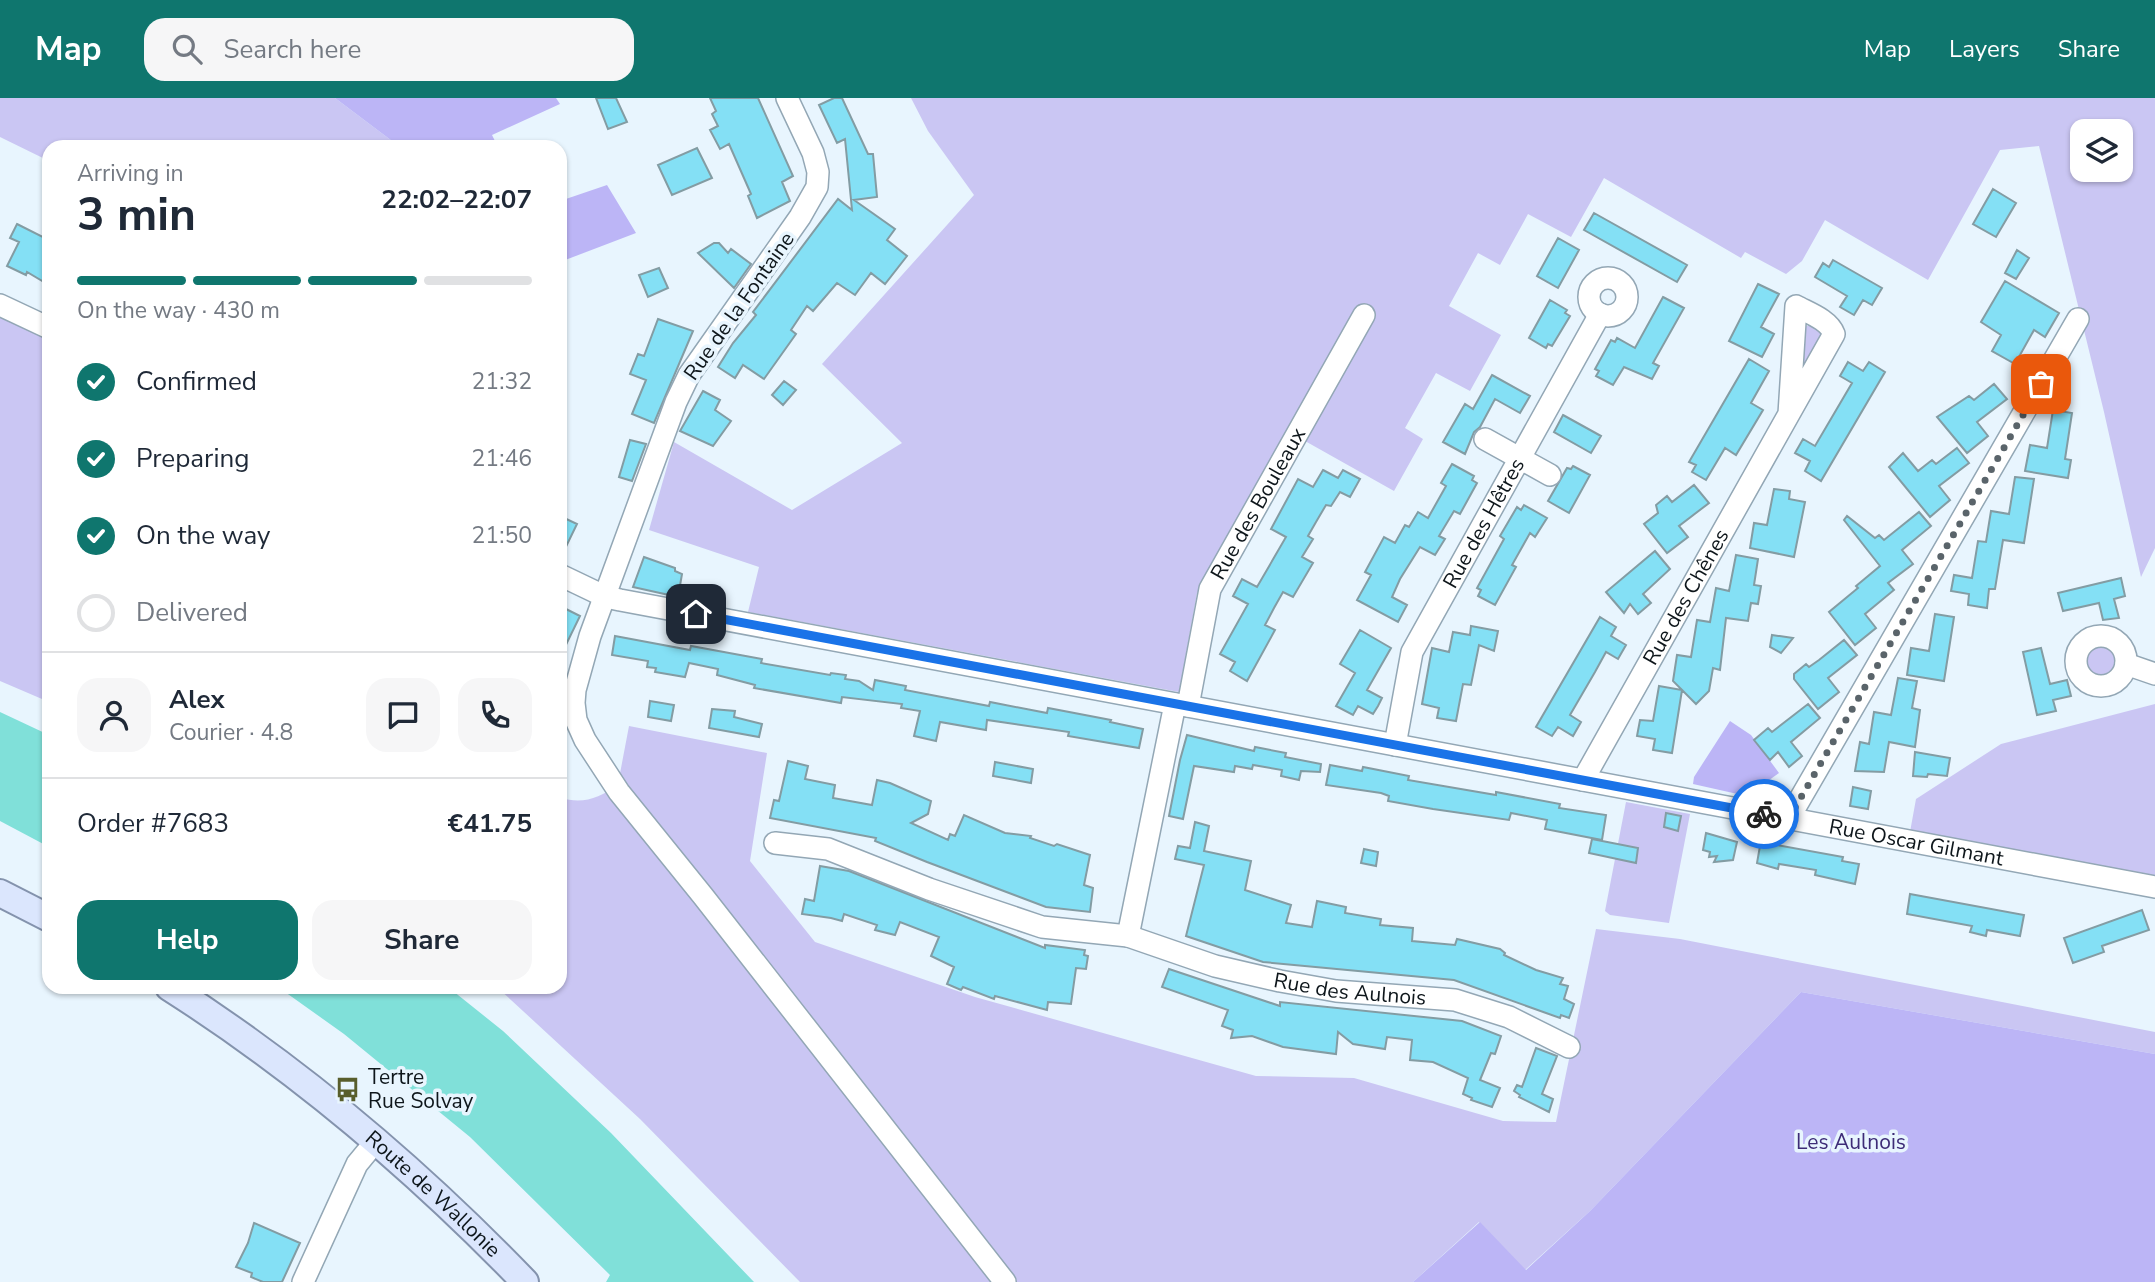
<!DOCTYPE html>
<meta charset="utf-8">
<style>
body{margin:0;font-family:"Nunito Sans",sans-serif;background:#f6f6f7;color:#1f2937;height:100vh;display:flex;flex-direction:column;font-size:26px;white-space:nowrap}
*{box-sizing:border-box;margin:0}
p{font-size:23px;color:#747a83}
.icon{flex:none;width:38px;height:38px;fill:none;stroke:currentColor;stroke-width:2;stroke-linecap:round;stroke-linejoin:round}
.map{position:relative;flex:1;overflow:hidden}
.details{position:absolute;left:42px;top:42px;width:525px;height:854px;display:flex;flex-direction:column;background:#fff;border-radius:21px;box-shadow:0 2px 5px #0004}
.details>*{flex:none}
.controls{position:absolute;left:2070px;top:21px;display:grid;gap:14px}
.controls a{display:grid;place-items:center;width:63px;height:63px;border-radius:14px;background:#fff;box-shadow:0 2px 5px #0004;font-size:35px}
.pin{position:absolute;display:grid;place-items:center;width:60px;height:60px;color:#fff;margin:-30px;border-radius:14px;box-shadow:0 4px 10px #0006}
.courier{position:absolute;display:grid;place-items:center;width:70px;height:70px;margin:-35px;border:5px solid #1a73e8;border-radius:50%;background:#fff;color:#222;box-shadow:0 2px 9px #0007}
.overview em{font-style:normal;font-weight:700}
.overview div{display:flex;flex-direction:column-reverse}
.overview{display:flex;align-items:center;justify-content:space-between;height:119px;padding:0 35px}
h1{font-size:46px;font-weight:700;line-height:52px}
.bar{display:grid;grid-template-columns:repeat(4,1fr);gap:10px 7px;align-content:center;height:84px;padding:0 35px}
.bar i{height:9px;border-radius:5px;background:#e0e1e3}
.bar .active{background:#0f766e}
.bar p{grid-column:span 4}
.line{display:flex;align-items:center;gap:18px;padding:0 35px;border-top:2px solid #e0e1e3}
.line div{flex:1}
.round{display:grid;place-items:center;flex:none;width:74px;height:74px;border-radius:21px;background:#f6f6f7}
ol{padding:0 35px;list-style:none}
li{display:flex;align-items:center;gap:21px;height:77px}
li p{margin-inline-start:auto}
li .icon{padding:7px;border-radius:50%;background:#0f766e;color:#fff;stroke-width:4}
li:last-child{color:#747a83}
li i{width:38px;height:38px;border:4px solid #e0e1e3;border-radius:50%}
.primary-button{display:flex;gap:14px;margin-top:auto;padding:14px 35px}
.primary-button a{flex:1;height:80px;border-radius:21px;background:#0f766e;color:#fff;font-size:28px;font-weight:700;line-height:80px;text-align:center}
.primary-button a+a{background:#f6f6f7;color:#1f2937}
header{display:flex;align-items:center;gap:42px;box-sizing:border-box;height:98px;padding:0 35px;background:#0f766e;color:#fff}
header strong{font-size:33px}
nav{display:flex;gap:38px;margin-inline-start:auto;font-size:24px}
.search{width:490px;height:63px;background:#f6f6f7;display:flex;align-items:center;gap:18px;box-sizing:border-box;padding:0 24px;border-radius:21px;color:#747a83;font-size:26px}
.map>svg:first-child{display:block}
.green{fill:#cac6f3;fill-rule:evenodd}
.forest{fill:#bcb5f6}
.water{fill:#80e0d9}
.building{fill:#84e0f5;stroke:#839ca3;stroke-width:2}
.lines{fill:none;stroke-linecap:round;stroke-linejoin:round}
.minor-casing{stroke:#93a7b5;stroke-width:24}
.major-casing{stroke:#8493ad;stroke-width:30}
.minor{stroke:#fff;stroke-width:21}
.major{stroke:#dbe6fd;stroke-width:26}
.done{stroke:#5a646a;stroke-width:7;stroke-dasharray:0 12.6}
.route{stroke:#1a73e8;stroke-width:9}
.labels{text-anchor:middle;stroke-width:7;stroke-linejoin:round;paint-order:stroke}
.street-label{font-size:21px;fill:#0e161b;stroke:#e8f5fe}
.poi-label{font-size:21px;fill:#0e161b;stroke:#e8f5fe;text-anchor:start}
.park-label{font-size:21px;fill:#3d2c77;stroke:#e8f5fe}
</style>
<header>
<strong>Map</strong>
<div class="search"><svg class="icon" aria-label="search" viewBox="0 0 24 24"><circle cx="10" cy="10" r="6"/><path d="M15 15l6 6"/></svg>Search here</div>
<nav><a>Map</a><a>Layers</a><a>Share</a></nav>
</header>
<div class="map">
<svg width="2155" height="1184" viewBox="0 0 2155 1184">
<rect width="100%" height="100%" fill="#e8f5fe"/>
<path class="green" d="M0,0h335l65,49h-351v14l-49,-24z
M911,0h1244v450l-14,29 -37,-165 -65,-266 -39,4 -72,130 -103,-60 -23,41 -16,13 -41,-22 -4,6 -137,-80 -33,59 -43,-23 -28,51 -22,-12 -29,53 52,29 -31,56 -34,-18 -31,55 18,11 -29,52 -105,-59 -92,161 -18,99 -431,-80 11,-45 -110,-37 25,-88 118,68 110,-67 -80,-79 152,-169 -46,-64zM2082,33h39v39h-39z
M0,214l49,24v366l-49,-21z
M1804,228h7l13,6 -25,50z
M2080 563a20 20 0 1 1 40 0a20 20 0 1 1-40 0Z
M2155,606v174l-245,-46 6,-33 85,-55z
M629,628l138,27 -17,108 65,81 160,55 281,79 98,2 149,43 53,1 40,-193 84,10 475,93v22l-354,-62 -211,219 -65,59 -46,-48 -66,60h-613l-160,-163 -143,-132h63v-189c23,6 39,1 58,-14z
M1626,704l64,12 -21,109 -59,-8 -5,-4z"/>
<path class="forest" d="M335,0h221l4,6 -68,31 6,12h-98z
M607,87l29,48 -76,29v-61z
M1730,623l21,14 28,38 -28,20 -9,2 -49,-11 1,-7z
M1801,894l354,62v228h-742l67,-60 46,48 64,-59z"/>
<path class="water" d="M0,614l49,23v112l-49,-26z
M278,889h170l55,44 108,102 143,149h-148l4,-7 -140,-138 -126,-103z"/>
<path class="building" d="M596,0h20l11,24 -19,7z
M710,0h48l35,78 -11,6 8,19 -33,17 -9,-22 3,-2 -22,-50 -9,5 -10,-19 8,-4 -6,-12 4,-3z
M834,0h8l26,56h5l4,43 -23,3 41,29 -8,11 20,16 -22,28 -14,-11 -16,22 -18,-12 -24,28 -6,-5 -16,24 5,4 -32,45 -21,-14 -8,13 -17,-11 15,-24 23,-28 -3,-3 85,-113 14,11 -7,-71 -8,4 -18,-38z
M697,50l15,30 -40,17 -14,-30z
M1993,91l23,14 -20,34 -23,-13z
M1594,115l93,52 -10,17 -93,-52z
M17,126l32,16v45l-22,-13 -1,3 -19,-9 12,-24 -9,-4z
M1558,140l21,12 -21,38 -21,-12z
M714,145h5l9,10 3,-4 20,15 -17,24 -36,-35z
M2017,152l12,8 -13,21 -11,-6z
M1833,162l49,28 -10,17 -9,-5 -9,15 -14,-8 7,-11 -32,-19 8,-14 6,4z
M659,170l9,20 -20,9 -9,-22z
M2005,183l54,32 -14,24 -11,-7 -19,34 -23,-13 9,-16 -20,-13z
M1758,186l21,10 -18,33 13,7 -12,23 -33,-16z
M1663,199l21,11 -31,55 6,3 -7,13 -28,-12 -11,18 -17,-9 3,-5 -4,-2 16,-29 4,2 2,-4 18,10z
M1550,202l17,10 -2,3 5,3 -18,30 -4,-2 -2,4 -17,-10z
M658,221l35,12 -39,92 -22,-9 14,-34 -16,-6 8,-20 6,2z
M1749,261l20,12 -18,32 12,7 -27,45 -11,-7 -19,32 -14,-8 4,-7 -7,-3z
M1848,264l15,9 6,-9 16,10 -64,109 -16,-10 5,-10 -15,-8 8,-14 12,7 37,-63 -12,-7z
M1492,277l38,21 -10,17 -25,-14 -15,28 -6,5 -9,22 -22,-12 22,-38 8,5z
M784,283l12,9 -13,15 -11,-10z
M1994,286l13,15 -30,23 11,14 -21,17 -30,-36 32,-21 5,4z
M703,293l17,9 -5,10 16,11 -18,25 -33,-15z
M2053,312l19,3 -7,46 6,1 -3,18 -43,-7 5,-26 17,3z
M1563,317l38,21 -10,17 -37,-21z
M630,342l16,4 -14,37 -13,-4z
M1957,350l12,15 -30,23 11,14 -20,17 -41,-50 14,-14 15,18 14,-11 4,4z
M1452,366l22,12 -2,4 5,3 -17,31 -6,-3 -15,25 6,3 -10,16 -15,-8 -20,32 -8,18 15,8 -9,17 -41,-22 14,-25 -6,-3 19,-35 11,6 10,-18 4,2 9,-15 10,6 18,-32 -5,-3z
M1573,368l17,9 -21,38 -21,-12 19,-33 4,1z
M1323,372l15,8 5,-8 17,9 -10,18 -10,-5 -9,14 -5,-1 -10,17 -8,14 5,3 -11,18 11,6 -20,34 -10,-5 -9,16 -9,17 10,5 -28,51 -17,-10 5,-9 -15,-8 28,-50 -15,-8 9,-17 15,8 29,-50 -15,-8 27,-50 15,8z
M2015,379l19,2 -10,64 -21,-3 -8,49h-6l-2,19 -19,-3 1,-11 -18,-3 3,-16 18,3 6,-37 8,1 5,-31 18,3z
M1694,387l15,18 -30,23 9,11 -21,16 -23,-29 14,-11 -2,-8 11,-9 5,6z
M1774,391l16,2 -1,8 16,3 -11,55 -44,-9 4,-25 13,2z
M1524,407l23,13 -12,19 -5,-4 -18,32 4,2 -21,38 -17,-9 3,-6 -4,-2 27,-49 -4,-3 17,-29 4,3z
M1919,414l12,14 -29,24 11,14 -25,19 6,7 -29,24 11,14 -21,17 -26,-33 29,-24 -2,-2 24,-20 -36,-46 3,-4 28,22 4,-3 5,5z
M560,418l17,8 -17,35z
M1655,453l15,18 -27,25 8,9 -13,11 -8,-10 -6,9 -18,-21z
M1736,457l22,4 -4,26 7,1 -3,18 -7,-1 -3,18 -22,-3 -6,52 -7,-2 -4,23 -13,13 -23,-23 4,-26 14,2 6,-37 13,2 6,-34 13,3z
M644,459l31,11v3l7,3 -4,23 -45,-10z
M2121,480l4,18 -11,3 5,19 -16,2 -4,-17 -36,8 -5,-18z
M560,508l20,10 -20,41z
M1935,516l19,3 -10,64 -37,-6 4,-27 18,3z
M1600,519l16,10 -5,9 15,9 -8,14 -12,-7 -11,20 -25,43 11,7 -8,14 -15,-9 -6,9 -16,-9z
M1471,528l27,5 -4,20 -15,-6 -8,40 -8,-1 -7,37 -19,-3 2,-10 -17,-4 10,-56 17,4 4,-20 17,3z
M1360,532l31,18 -24,42 15,8 -4,8 -5,8 -15,-8 -5,9 -17,-9 19,-33 -15,-9z
M1772,537l21,3 -12,15 -11,-6z
M615,538l75,14 1,-4 71,13 -1,4 69,12 1,-2 15,2 -1,4 14,2 14,9 2,-10 31,6 -1,4 84,16 1,-4 57,11 1,-5 63,12 -1,2 33,7 -4,19 -71,-12 1,-4 -82,-12 -1,10 -46,-8 -4,19 -22,-5 6,-25 -19,-3 1,-4 -60,-7 -1,6 -87,-15 1,-3 -38,-10 1,-6 -29,-6 -4,14 -30,-5 1,-4 -9,-1 1,-6 -36,-6z
M1844,542l13,15 -29,23 11,14 -21,17 -24,-30v-5l12,-10 3,3 10,-7z
M2041,550l9,36 17,-4 4,16 -18,4 3,11 -19,4 -14,-63z
M1898,580l19,3 -5,27 8,2 -5,37 -26,-5 -5,30 -29,-1 5,-29 9,2 5,-32 17,3z
M1659,588l23,4 -10,63 -19,-3 2,-11 -18,-3 3,-16 13,1z
M650,603l24,4 -3,16 -23,-4z
M1808,606l12,14 -29,24 11,14 -13,11 -11,-15 -8,8 -16,-20 14,-12 4,4z
M712,611l23,2 -1,6 28,7 -3,13 -50,-9z
M1187,637l67,16 1,-4 31,6 -1,4 36,7 -1,8 -19,-1 -2,9 -18,-4 1,-6 -29,-5 -1,4 -17,-3 -1,6 -40,-6 -11,53 -14,-3 11,-56z
M1915,654l35,6 -3,18 -19,-2 -1,3 -14,-1z
M788,663l20,5 -3,13 30,6 -2,13 39,7 5,-25 13,3 41,18 -3,13 -17,9 37,17 2,-6 5,2 9,-21 41,18 26,3 -1,2 24,8 3,-2 33,11 -6,30 9,3 -3,24 -44,-5 -119,-45 -52,-21 1,-3 -106,-20 4,-18 5,1z
M995,664l38,7 -2,14 -38,-7z
M1330,667l32,6 1,-4 46,9 -1,4 88,15v-3l64,12 -1,4 47,7 -4,25 -57,-11 2,-9 -36,-7 -2,7 -76,-11 -45,-8 1,-5 -8,-3 -55,-8z
M1853,689l18,4 -3,18 -18,-3z
M1666,715l15,3 -3,15 -14,-4z
M1195,724l14,4 -5,25 47,10 -6,29 46,15 -5,18 26,4 5,-26 29,6 -1,6 36,6 -1,6 33,3 -1,13 43,4 2,-6 43,10 5,4 -1,2 32,15 27,8 -3,6 8,2 -4,13 10,5 -5,14 -8,-3 -1,3 -106,-38 -191,-18 -77,-26 18,-71 -29,-6 3,-13 12,2z
M1706,735l31,9 -4,18 -19,2 3,-6 -8,1 1,-5 -7,-2z
M1592,741l46,9 -2,15 -47,-10z
M1766,745l77,14 -1,4 17,3 -4,20 -40,-9 1,-5 -37,-6 -1,5 -21,-6 3,-17 6,1z
M1364,751l14,3 -2,14 -15,-3z
M820,768l29,5 196,77v-3l40,5 -1,5 4,1 -2,13 -10,-1 -5,36 -23,-2 -1,8 -52,-14 -1,3 -31,-12 -2,3 -14,-6 7,-17 -23,-11 8,-19 -39,-15 -5,13 -20,-5 2,-5 -33,-11 -2,7 -11,-3 -29,-4 3,-15 9,2z
M1910,796l114,21 -4,21 -33,-6 -1,6 -16,-4 2,-6 -65,-12z
M2142,812l7,20 -47,16 2,6 -31,11 -9,-25z
M1169,871l111,37v-4l182,19 39,15 -6,18 -4,-1 -11,27 20,8 -8,19 -21,-7 1,-2 -9,-4 5,-16 -35,-16 -23,-2 2,-20 -25,-3 -2,12 -32,-5 -15,-12 -2,22 -53,-7 -31,-11 -21,2 2,-8 -11,-4 6,-16 -66,-23z
M1536,950l21,8 -15,38 11,5 -4,13 -30,-15 1,-2 -6,-4 3,-6 5,2z
M254,1125l46,20 -18,39h-19l-12,-5 1,-4 -16,-6 12,-24z"/>
<g class="lines">
<defs>
<g id="minor">
<path d="M787,0l26,55 5,19 -1,15 -17,30 -111,158 -13,27 -86,234 -15,54 -1,13 2,17 9,20 34,52 84,104 302,386"/>
<circle cx="1608" cy="199" r="19"/>
<path d="M0,207l49,23"/>
<path d="M1485,341l65,36"/>
<path id="s1" d="M560,477l46,22 14,3 1535,287"/>
<circle cx="2101" cy="563" r="25"/>
<path d="M2126,566l29,10"/>
<path id="s2" d="M1175,606l-47,232 87,30 65,15 56,10 119,9 54,17 60,30"/>
<path id="s3" d="M1188,608l22,-117 154,-274"/>
<path id="s4" d="M1395,647l17,-93 188,-338"/>
<path id="s5" d="M1583,682l251,-446c-5,-14 -25,-21 -38,-28l-7,108"/>
<path d="M1789,720l289,-499"/>
<path d="M775,745l53,6 101,40 113,38 86,9"/>
<path d="M303,1184l54,-118 19,-23"/>
</g>
<g id="major">
<path d="M0,795l49,25"/>
<path id="s6" d="M169,889c130,83 249,184 356,295"/>
</g>
</defs>
<use href="#minor" class="minor-casing"/>
<use href="#major" class="major-casing"/>
<use href="#minor" class="minor"/>
<use href="#major" class="major"/>
</g>
<g class="lines">
<path class="done" d="M1764,716l25,4 252,-434"/>
<path class="route" d="M696,516l1068,200"/>
</g>
<defs>
<symbol id="bus-bare" viewBox="-9 -9 18 18"><path d="M-5-6H5V4H4V6H2V4H-2V6H-4V4H-5ZM-3.5-4V0h7V-4ZM-3.5 1.2v1.5H-2V1.2ZM2 1.2v1.5H3.5V1.2Z" fill="#585e2c" stroke="#e8f5fe" stroke-width="2.5" paint-order="stroke"/></symbol>
</defs>
<g fill-rule="evenodd">
<use href="#bus-bare" x="330" y="974" width="35" height="35"/>
</g>
<g class="labels">
<g class="street-label">
<text transform="translate(739 208) rotate(-55)" y="7">Rue de la Fontaine</text>
<text dy="7" stroke="none"><textPath href="#s3" startOffset="217">Rue des Bouleaux</textPath></text>
<text dy="7" stroke="none"><textPath href="#s4" startOffset="242">Rue des Hêtres</textPath></text>
<text dy="7" stroke="none"><textPath href="#s5" startOffset="210">Rue des Chênes</textPath></text>
<text dy="7" stroke="none"><textPath href="#s1" startOffset="1384">Rue Oscar Gilmant</textPath></text>
<text dy="7" stroke="none"><textPath href="#s2" startOffset="466">Rue des Aulnois</textPath></text>
<text dy="7" stroke="none"><textPath href="#s6" startOffset="336">Route de Wallonie</textPath></text>
</g>
<g class="poi-label">
<text x="368" y="986">Tertre<tspan x="368" dy="24">Rue Solvay</tspan></text>
</g>
<g class="park-label">
<text x="1851" y="1051">Les Aulnois</text>
</g>
</g>
</svg>
<div class="controls">
<a><svg class="icon" aria-label="layers" viewBox="0 0 24 24"><path d="M12 4l9 5-9 5-9-5zM3 14l9 5 9-5"/></svg></a>
</div>
<div class="pin" style="left:2041px;top:286px;background:#ea580c"><svg class="icon" aria-label="bag" viewBox="0 0 24 24"><path d="M5 8h14l-1 12H6zM9 8a3 3 0 0 1 6 0"/></svg></div>
<div class="pin" style="left:696px;top:516px;background:#1f2937"><svg class="icon" aria-label="home" viewBox="0 0 24 24"><path d="M3 11l9-7 9 7M6 9v11h12V9"/></svg></div>
<div class="courier" style="left:1764px;top:716px"><svg class="icon" aria-label="bike" viewBox="0 0 24 24"><circle cx="6" cy="16" r="4"/><circle cx="18" cy="16" r="4"/><path d="M6 16l4-8h5l3 8M10 8l3 8H6M13 5h3"/></svg></div>
<section class="details">
<div class="overview"><div><h1>3 min</h1><p>Arriving in</p></div><em>22:02–22:07</em></div>
<div class="bar"><i class="active"></i><i class="active"></i><i class="active"></i><i></i><p>On the way · 430 m</p></div>
<ol>
<li><svg class="icon" aria-label="check" viewBox="0 0 24 24"><path d="M5 12l5 5 9-10"/></svg>Confirmed<p>21:32</p></li>
<li><svg class="icon" aria-label="check" viewBox="0 0 24 24"><path d="M5 12l5 5 9-10"/></svg>Preparing<p>21:46</p></li>
<li><svg class="icon" aria-label="check" viewBox="0 0 24 24"><path d="M5 12l5 5 9-10"/></svg>On the way<p>21:50</p></li>
<li><i></i>Delivered</li>
</ol>
<div class="line" style="height:126px"><a class="round"><svg class="icon" aria-label="person" viewBox="0 0 24 24"><circle cx="12" cy="8" r="4"/><path d="M4 21q1-7 8-7t8 7"/></svg></a><div><b>Alex</b><p>Courier · 4.8</p></div><a class="round"><svg class="icon" aria-label="chat" viewBox="0 0 24 24"><path d="M4 5h16v11H9l-5 4z"/></svg></a><a class="round"><svg class="icon" aria-label="phone" viewBox="0 0 24 24"><path d="M5 4h4l2 5-3 2q2 4 5 5l2-3 5 2v4C11 20 4 13 5 4z"/></svg></a></div>
<div class="line" style="height:91px"><div>Order #7683</div><b>€41.75</b></div>
<div class="primary-button"><a>Help</a><a>Share</a></div>
</section>
</div>
